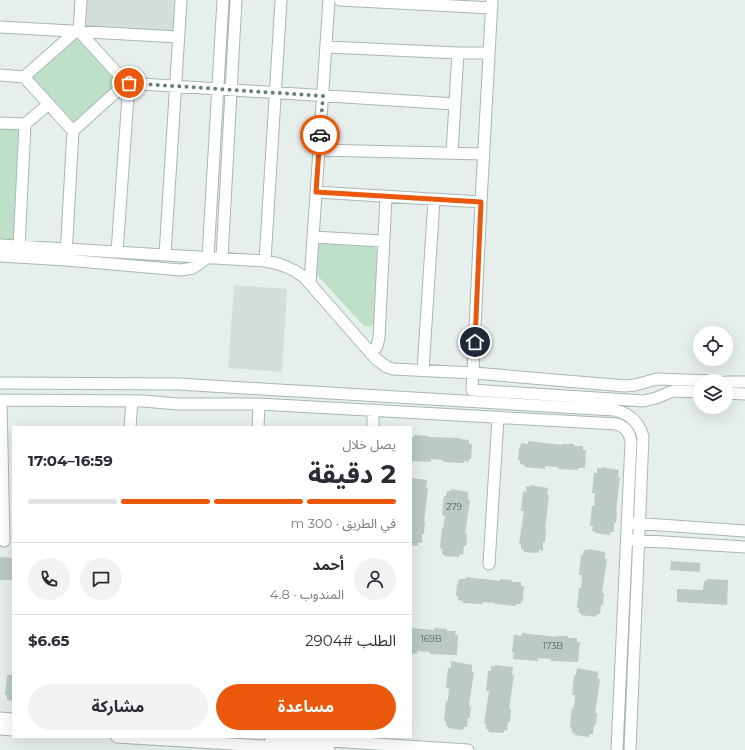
<!DOCTYPE html>
<html lang="ar">
<meta charset="utf-8">
<style>
body{margin:0;font-family:Montserrat,"Noto Sans Arabic",sans-serif;background:#f2f2f3;color:#2b2b33;direction:rtl;height:100vh;display:flex;flex-direction:column;font-size:15px;white-space:nowrap}
*{box-sizing:border-box;margin:0}
p{font-size:13px;color:#7c7c81}
.icon{flex:none;width:22px;height:22px;fill:none;stroke:currentColor;stroke-width:2;stroke-linecap:round;stroke-linejoin:round}
.map{position:relative;flex:1;overflow:hidden;direction:ltr}
.panel{position:absolute;left:12px;top:426px;width:400px;height:312px;display:flex;flex-direction:column;background:#fff;border-radius:0px;box-shadow:0 4px 16px #0002;direction:rtl}
.panel>*{flex:none}
.fabs{position:absolute;left:693px;top:326px;display:grid;gap:8px}
.fabs a{display:grid;place-items:center;width:40px;height:40px;border-radius:50%;background:#fff;box-shadow:0 4px 16px #0002;font-size:20px}
.pin{position:absolute;display:grid;place-items:center;width:34px;height:34px;color:#fff;margin:-17px;border:2px solid #fff;border-radius:50%;box-shadow:0 1px 4px #0007}
.courier{position:absolute;display:grid;place-items:center;width:40px;height:40px;margin:-20px;border:3px solid #ea580c;border-radius:50%;background:#fff;color:#222;box-shadow:0 1px 5px #0007}
.headline em{font-style:normal;font-weight:700}
.headline div{display:flex;flex-direction:column-reverse}
.headline{display:flex;align-items:center;justify-content:space-between;height:68px;padding:0 16px}
h1{font-size:26px;font-weight:700;line-height:30px}
.bar{display:grid;grid-template-columns:repeat(4,1fr);gap:6px 4px;align-content:center;height:48px;padding:0 16px}
.bar i{height:5px;border-radius:3px;background:#e1e1e2}
.bar .current{background:#ea580c}
.bar p{grid-column:span 4}
.line{display:flex;align-items:center;gap:10px;padding:0 16px;border-top:1px solid #e1e1e2}
.line div{flex:1}
.round{display:grid;place-items:center;flex:none;width:42px;height:42px;border-radius:21px;background:#f2f2f3}
.primary-button{display:flex;gap:8px;margin-top:auto;padding:8px 16px}
.primary-button a{flex:1;height:46px;border-radius:24px;background:#ea580c;color:#fff;font-size:16px;font-weight:700;line-height:46px;text-align:center}
.primary-button a+a{background:#f2f2f3;color:#2b2b33}
.map>svg:first-child{display:block}
.built{fill:#d4dfda}
.green{fill:#bfe0c8}
.building{fill:#bbcac4}
.lines{fill:none;stroke-linecap:round;stroke-linejoin:round}
.minor-casing{stroke:#a8b8b2;stroke-width:13}
.minor{stroke:#fff;stroke-width:11}
.done{stroke:#687f78;stroke-width:4;stroke-dasharray:0 7.2}
.route{stroke:#ea580c;stroke-width:5}
.labels{text-anchor:middle;stroke-width:4;stroke-linejoin:round;paint-order:stroke}
.number-label{font-size:9px;fill:#4a645c}
</style>
<div class="map">
<svg width="745" height="750" viewBox="0 0 745 750">
<rect width="100%" height="100%" fill="#e6efeb"/>
<path class="built" d="M81,0h100l-3,37 -99,-6z
M234,285l53,4 -5,83 -54,-4z"/>
<path class="green" d="M79,31l47,52 -53,48 -49,-54z
M0,123l25,1 -6,123 -19,-2z
M321,242l53,3 3,6 -3,72c-3,4 -7,5 -11,2l-46,-50 1,-29z"/>
<path class="building" d="M414,435l14,1v1l32,1v1l9,1v4h3l-1,15h-2v3l-5,-1v2l-21,-1v-2l-12,-1v3l-20,-1v-24h3z
M528,441l34,4v-1h12v2h9v4h3l-1,18h-7v2l-20,-1v-2l-13,-1v3l-20,-2v-2l-5,-1v-3l-2,-1 1,-12h1l1,-5 7,1z
M602,467l17,3 -1,7h2l-4,34h1l-1,12h-2v9h-4v3l-15,-2v-2h-3l1,-5h-3l2,-20h2l1,-13h-3l2,-20h3v-5l4,1z
M411,478l16,2 -1,8h2l-4,34h1l-1,12h-2v9h-4v3l-7,-1z
M530,485l18,3 -1,7h2l-4,34h1l-1,13h-2v9l-4,-1v3l-15,-1v-2l-3,-1v-5h-2l5,-33h-3l2,-20 3,1v-6l4,1z
M451,489l17,3v8h2l-5,34h2l-1,12h-2l-1,9 -3,-1 -1,3 -15,-1v-2h-2v-5l-2,-1 2,-20h1l2,-12 -3,-1 2,-19h2l1,-5h4z
M588,549l17,3v7h2l-5,34h2l-1,12h-2l-1,9h-3l-1,3 -15,-2v-2h-2v-5h-2l2,-20h2l1,-13h-3l2,-20h2l1,-5h4z
M0,557l13,1v22h-13z
M671,561l29,2v9l-30,-2z
M466,577l34,4v-2l12,1v2h9v4h3l-1,15h-2v3h-5v2l-21,-2v-1l-12,-1 -1,2 -19,-1v-2l-5,-1v-4h-2l1,-12h1l1,-5h7z
M708,579l20,1 -1,25 -50,-3v-13l26,1 1,-8z
M411,628l23,2v-2l13,1v2h9l-1,4h3l-1,20 -27,-1v-2l-13,-1v3l-6,-1z
M522,633l34,4v-1h12v2h9v4h3l-2,20 -27,-1v-2l-13,-1v3l-25,-2 1,-6 -2,-1 2,-17 8,1z
M451,661l21,4v7h2l-5,34h2l-1,12h-2l-1,9h-3l-1,3 -15,-2v-2h-2v-5h-2l2,-21 2,1 1,-13h-3l2,-20h3z
M495,665l18,2 -1,8h2l-5,34h2l-1,13h-2l-1,9 -3,-1v3l-16,-1 1,-2 -3,-1v-5h-2l5,-33h-3l2,-20h3v-5l4,1z
M577,668l21,4v7h2l-5,34h2l-1,12h-2l-1,9h-3l-1,3 -15,-2 1,-2h-3v-5h-2l2,-21 2,1 1,-13h-3l2,-20h2z
M7,675h6v26l-6,-1v-5h-2z"/>
<g class="lines">
<defs>
<path id="minor" d="M340,0l152,8
M492,0l-11,202 -9,188 171,11 13,-3 17,-7 27,1
M0,27l178,10
M327,47l131,6h31
M0,75l24,2
M126,83l92,6 237,15
M0,123l25,1 24,-20
M73,131l-49,-54 52,-46
M319,150l164,4
M452,153l6,-100
M316,192l165,10
M313,237l70,4
M0,245l265,16c15,2 27,7 39,16l72,82 11,8 6,2 81,4 151,13 10,-1 22,-6 56,2
M19,247l6,-123
M117,252l12,-169
M66,255l7,-124 53,-48 -47,-52 2,-31
M165,255l16,-255
M0,256l66,4 115,10 12,-2 15,-11 15,-257
M222,258l14,-258
M265,261l16,-261
M310,283l19,-283
M371,354l6,-8 2,-8 7,-141
M423,370l11,-170
M726,382h19
M0,383l178,1 436,26c15,3 25,12 29,27l-13,313
M726,393l19,1
M0,400l143,1 35,3h81l358,20c9,3 13,9 14,18l-14,308
M1,400l3,141
M130,427l2,-26
M258,427l1,-23
M373,427v-17
M632,523l113,8
M632,540l113,7
M489,564l9,-147
M0,718l13,1
M0,729l13,1
M117,737l212,13
M270,737l198,13"/>
</defs>
<use href="#minor" class="minor-casing"/>
<use href="#minor" class="minor"/>
</g>
<g class="lines">
<path class="done" d="M129,83l194,13 -3,39"/>
<path class="route" d="M320,135l-4,57 165,10 -6,140"/>
</g>
<g class="labels">
<g class="number-label">
<text x="454" y="510">279</text>
<text x="431" y="642">169B</text>
<text x="553" y="649">173B</text>
</g>
</g>
</svg>
<div class="fabs">
<a><svg class="icon" aria-label="locate" viewBox="0 0 24 24"><circle cx="12" cy="12" r="6"/><path d="M12 2v4M12 18v4M2 12h4M18 12h4"/></svg></a>
<a><svg class="icon" aria-label="layers" viewBox="0 0 24 24"><path d="M12 4l9 5-9 5-9-5zM3 14l9 5 9-5"/></svg></a>
</div>
<div class="pin" style="left:129px;top:83px;background:#ea580c"><svg class="icon" aria-label="bag" viewBox="0 0 24 24"><path d="M5 8h14l-1 12H6zM9 8a3 3 0 0 1 6 0"/></svg></div>
<div class="pin" style="left:475px;top:342px;background:#1f2937"><svg class="icon" aria-label="home" viewBox="0 0 24 24"><path d="M3 11l9-7 9 7M6 9v11h12V9"/></svg></div>
<div class="courier" style="left:320px;top:135px"><svg class="icon" aria-label="car" viewBox="0 0 24 24"><path d="M5 17H2v-5l4-1 3-4h7l3 4 3 1v5h-3M9 17h6M6 11h13"/><circle cx="7" cy="17" r="2"/><circle cx="17" cy="17" r="2"/></svg></div>
<section class="panel">
<div class="headline"><div><h1>2 دقيقة</h1><p>يصل خلال</p></div><em>16:59–17:04</em></div>
<div class="bar"><i class="current"></i><i class="current"></i><i class="current"></i><i></i><p>في الطريق · 300 m</p></div>
<div class="line" style="height:72px"><a class="round"><svg class="icon" aria-label="person" viewBox="0 0 24 24"><circle cx="12" cy="8" r="4"/><path d="M4 21q1-7 8-7t8 7"/></svg></a><div><b>أحمد</b><p>المندوب · 4.8</p></div><a class="round"><svg class="icon" aria-label="chat" viewBox="0 0 24 24"><path d="M4 5h16v11H9l-5 4z"/></svg></a><a class="round"><svg class="icon" aria-label="phone" viewBox="0 0 24 24"><path d="M5 4h4l2 5-3 2q2 4 5 5l2-3 5 2v4C11 20 4 13 5 4z"/></svg></a></div>
<div class="line" style="height:52px"><div>الطلب #2904</div><b>$6.65</b></div>
<div class="primary-button"><a>مساعدة</a><a>مشاركة</a></div>
</section>
</div>
